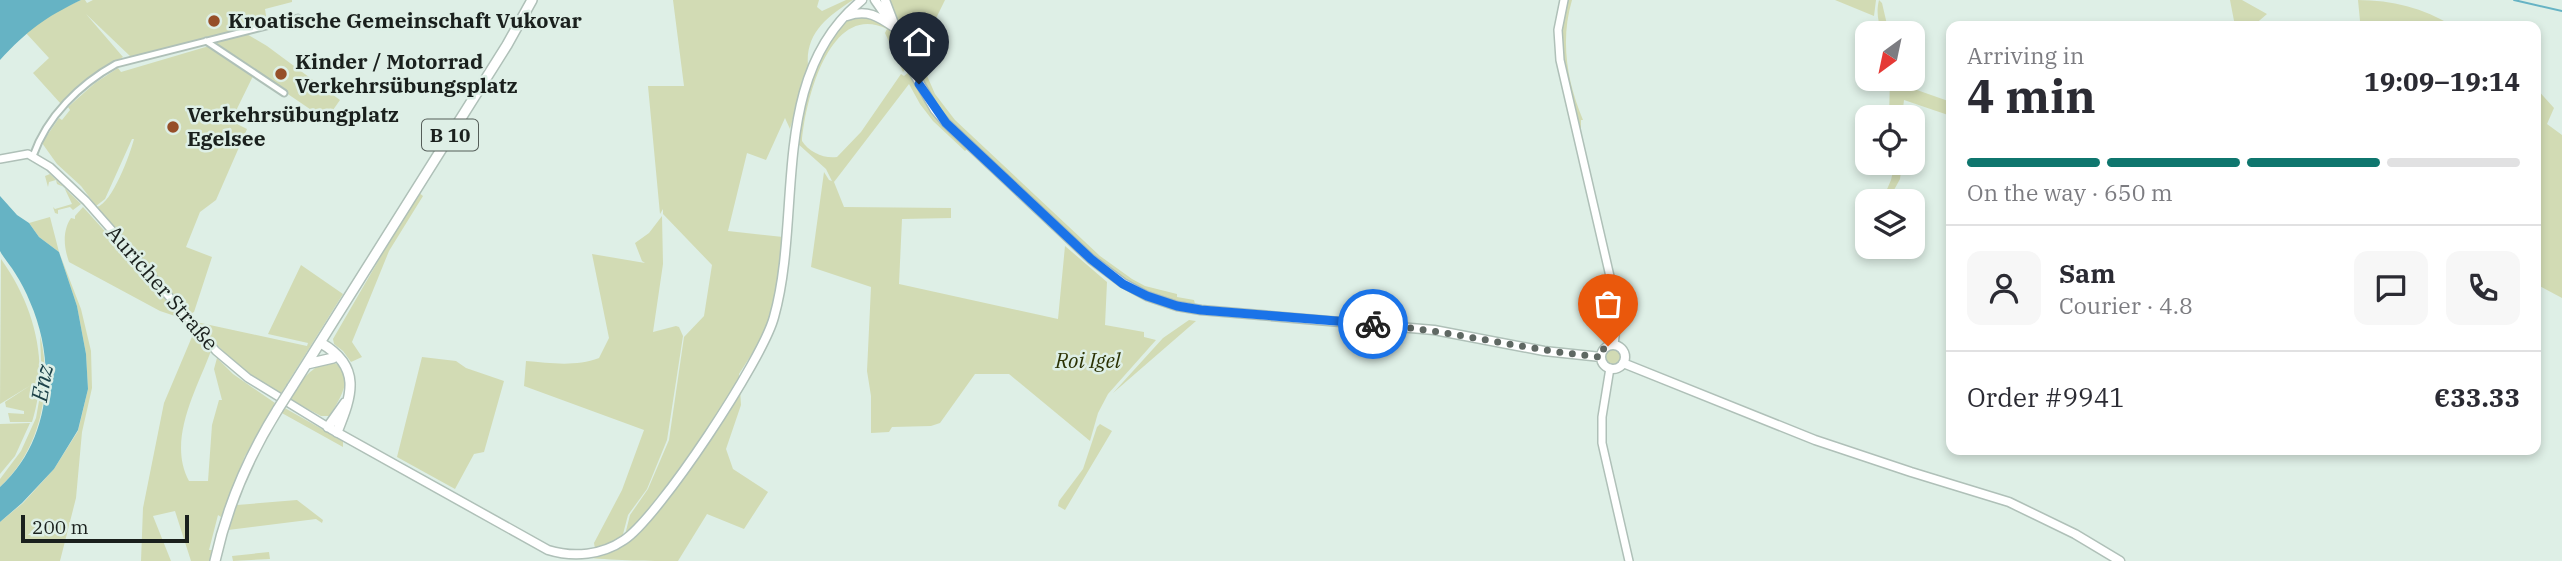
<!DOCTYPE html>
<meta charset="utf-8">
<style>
body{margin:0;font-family:"IBM Plex Serif",serif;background:#f7f7f7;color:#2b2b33;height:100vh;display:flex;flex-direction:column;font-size:26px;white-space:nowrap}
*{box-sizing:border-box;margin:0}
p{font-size:23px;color:#7c7c81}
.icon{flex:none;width:38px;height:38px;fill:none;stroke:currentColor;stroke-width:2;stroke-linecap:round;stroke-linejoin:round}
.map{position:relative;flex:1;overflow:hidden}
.details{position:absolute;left:1946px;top:21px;width:595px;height:434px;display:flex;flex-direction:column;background:#fff;border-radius:14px;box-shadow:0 4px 10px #0003}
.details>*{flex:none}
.needle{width:46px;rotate:213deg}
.buttons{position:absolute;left:1855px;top:21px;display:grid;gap:14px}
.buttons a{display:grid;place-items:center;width:70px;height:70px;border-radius:14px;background:#fff;box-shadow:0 4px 10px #0003;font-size:35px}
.scale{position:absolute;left:21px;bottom:18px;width:168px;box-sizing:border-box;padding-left:7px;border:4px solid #1a201d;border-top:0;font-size:19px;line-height:24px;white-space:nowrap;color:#1a201d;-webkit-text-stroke:5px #deefe6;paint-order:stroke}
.pin{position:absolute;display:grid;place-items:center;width:60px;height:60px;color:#fff;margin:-72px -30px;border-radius:50% 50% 50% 0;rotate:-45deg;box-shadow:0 0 7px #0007}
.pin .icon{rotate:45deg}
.courier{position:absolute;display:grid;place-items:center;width:70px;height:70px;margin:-35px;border:5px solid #1a73e8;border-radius:50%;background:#fff;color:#222;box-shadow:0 2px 9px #0007}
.summary em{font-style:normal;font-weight:800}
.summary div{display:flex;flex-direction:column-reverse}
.summary{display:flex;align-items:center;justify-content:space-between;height:119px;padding:0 21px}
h1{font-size:46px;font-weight:800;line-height:52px}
.bar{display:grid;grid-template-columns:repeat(4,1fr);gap:10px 7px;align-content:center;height:84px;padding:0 21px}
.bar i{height:9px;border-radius:5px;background:#e1e1e2}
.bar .selected{background:#0f766e}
.bar p{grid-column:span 4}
.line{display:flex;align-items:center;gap:18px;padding:0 21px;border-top:2px solid #e1e1e2}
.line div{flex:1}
.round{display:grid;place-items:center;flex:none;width:74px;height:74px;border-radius:14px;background:#f7f7f7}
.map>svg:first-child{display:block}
.green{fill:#d2dbb4}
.water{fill:#66b3c4}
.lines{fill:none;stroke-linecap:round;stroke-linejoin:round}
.stream{stroke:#66b3c4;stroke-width:2}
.minor-casing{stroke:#afc0b8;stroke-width:9}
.tertiary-casing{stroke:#afc0b8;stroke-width:10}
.secondary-casing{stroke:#afc0b8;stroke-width:11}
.primary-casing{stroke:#afc0b8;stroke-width:12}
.minor{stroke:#fff;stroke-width:5}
.tertiary{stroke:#fff;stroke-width:7}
.secondary{stroke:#fff;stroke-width:8}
.primary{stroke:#fff;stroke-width:9}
.primary-bridge-casing{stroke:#afc0b8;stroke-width:12;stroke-linecap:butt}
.primary-bridge{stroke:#fff;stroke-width:9}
.done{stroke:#5f6863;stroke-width:7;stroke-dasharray:0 12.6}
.route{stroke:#1a73e8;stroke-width:9}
.poi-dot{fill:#964f29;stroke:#deefe6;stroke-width:2.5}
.labels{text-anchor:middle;stroke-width:5;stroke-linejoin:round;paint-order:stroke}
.shield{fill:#deefe6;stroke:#555e59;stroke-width:2}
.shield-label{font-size:19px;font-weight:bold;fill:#1a201d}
.poi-label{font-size:21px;font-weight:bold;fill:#1a201d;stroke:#deefe6;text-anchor:start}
.street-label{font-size:21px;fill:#1a201d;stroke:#deefe6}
.park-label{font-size:21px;font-style:italic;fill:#2b3204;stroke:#deefe6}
.water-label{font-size:23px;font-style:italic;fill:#1c4148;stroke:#deefe6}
</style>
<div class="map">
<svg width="2562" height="561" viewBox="0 0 2562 561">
<rect width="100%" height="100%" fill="#deefe6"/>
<path class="green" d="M81,0h4l2,3 6,-3h199v2l-27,7 2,13 -136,35 -45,-43 37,43 -25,14 -37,33 -28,-31 16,-15 -23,-25 26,-20z
M673,0h146l-2,7 5,4 24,-11h7c-25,16 -48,33 -45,66l-18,63 -5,-11 -19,42 -19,-7 -19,78 55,6v26l-12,54 -7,18 -25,39 2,31 -15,44 7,20 35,23 -24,37 -37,-15 -29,47c-42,0 -132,0 -159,-23l64,20 19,-2 20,-9 8,-32 18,-26 21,-49 15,-103 20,-21 8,-51 -49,-51v-5l-3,5 -12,-128h36z
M887,0h58l-27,55 17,39 20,26 145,136 32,23 13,7 32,8v3l17,3 1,4 -25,-3 -24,-8 -18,-9 -31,-24 -160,-151 -17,-28z
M1565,0h7c-12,41 -5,81 11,120h-2v8l-2,1 -18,-67 -1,-31z
M1835,0h41l-2,16z
M1879,0l3,3 7,30h-7c-4,-12 -6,-21 -3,-33z
M2230,0h12l25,14 -14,12h-18z
M2358,0c34,0 65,8 95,26h-77l-16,-5z
M870,15l22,14 16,37 -5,6 -18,-39 2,-4c-58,-29 -82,74 -85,112 7,11 22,18 35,16l24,-25 40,-58 3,2 6,-5 15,30 43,47 -3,3 -32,-30 -13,-17 -11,-20 -75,98 10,25 107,1v10l-49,1 -3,65 159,35 7,-73 42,36 -2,43 39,7v5l12,3 -48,54 -10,19 -8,28 -81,-67h-34l-35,49 -9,3 -39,1 -3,5 -18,1v-37l-4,-25 4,-84 -60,-20 13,-95 5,8 3,1 -6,-12 -29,-26 14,-67 14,-30 20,-25 7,-4z
M245,33l22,13 73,54 -14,20 -109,-74v-6z
M209,46l45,28 -23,47 16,8 -31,71 -16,12 -14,35 26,10 -18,55 -4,2 -93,-107c15,-4 33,-52 37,-68h-2l-27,60 -9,7 -15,-20 -24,-22 -15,-21 17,-25 3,2 8,-10 -2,-3 27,-24 23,-15 3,4z
M1890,79h7v4l54,19v14l-47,-16 -2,17h-13z
M2536,88l18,20 -7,16 15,11v163l-26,-14z
M1895,163h7l-2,16 -12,22h-6l9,-21z
M50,174l31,30 -8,6 -3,-3 -12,3v4l-3,-1 -2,-6 2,2 17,-5 -8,-17 -7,-3 -1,-4 -7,2 -1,5 -3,-11z
M418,192l5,4 -34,55 -37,91 10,15 -11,5 -8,-11 -9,-7 -1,-5z
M83,207l95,105 -3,4 -15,-5 -91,-49c-5,-14 -7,-31 2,-44l4,1v-3z
M662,216l1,48 -10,68 23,-6 3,1 4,9 -16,104 -20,49 -19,26 -6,23 -27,11 -1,-6 28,-53 22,-60 -120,-44 2,-25c24,2 49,6 73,-3l10,-20 -17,-84 53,9 -3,-2 -7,-18 14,-10z
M50,217l9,35 22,57 10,42 1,37 -10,44 -6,66 -16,63h-60v-39l23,-19 31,-34 24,-38 10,-42 -2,-35 -9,-48 -18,-54 -20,-15 -10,-14z
M1,259c34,48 49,105 31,163h-22l-2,-9 16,1v-3l-18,-4 -1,-5 26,-17 -31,19z
M301,265l42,29 -63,101c-33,-21 -59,-43 -84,-73l111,24 1,-3 -40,-9z
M1189,320l7,1 -83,72 50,-55z
M194,332l17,19c-15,40 -44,89 -22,130h19l4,-56 7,-25h3l-8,-31 3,-11 16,16 42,29 -30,53 -24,61 -3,-2 -9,35h3l-2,11h-19l-16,-50 -22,5 18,45h-30l2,-53 21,-105z
M40,335c13,53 1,114 -40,152v-8l21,-28 15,-33 6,-34z
M1603 356a10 10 0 1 1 20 0a10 10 0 1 1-20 0Z
M422,357l34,4 10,7 38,13 -20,71 -10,2 -19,35 -58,-32z
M328,361c32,7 12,39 1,55h-8l-32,-17c9,-16 21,-31 39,-38z
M283,407l60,34v6l-63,-35z
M30,423l-15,33 -15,18v-50z
M1100,424l12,7 -47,79 -7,-4 1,-5 24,-32 14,-42z
M297,500l26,20 -1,3 -6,-4 -88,11 9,-25z
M269,552l1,7 -37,2 -1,-5z"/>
<path class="water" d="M0,0h81c-37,18 -53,30 -81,60z
M0,196l17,19 12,8 10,14 20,15 18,54 9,48 2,35 -10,41 -24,39 -32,34 -22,19v-35c51,-46 57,-124 30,-185 -4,-10 -9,-20 -15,-29 -4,-7 -12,-16 -15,-22 0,-7 0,-45 0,-55z"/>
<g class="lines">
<path class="stream" d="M2514,0l48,11"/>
<defs>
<path id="minor" d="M206,41l78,52
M33,156c14,-40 47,-72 83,-92l182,-46"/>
<path id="tertiary" d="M1564,0l-6,30 2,30 55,238 2,20 -3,27
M0,159l28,-5 22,13 36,34 30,34 100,116 32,27 80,49
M1610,368l-8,49v26l27,118"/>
<path id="secondary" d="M875,0l14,20
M885,0l26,68 24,42 11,13 145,136 32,24 24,13 30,10 24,4 233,20 110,21 57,6
M847,16c20,-7 31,0 48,12
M1601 357a12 12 0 1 1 24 0a12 12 0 1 1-24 0Z
M1623,363l192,77 96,32 98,30 66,32 45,27
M331,429l217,121c26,8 54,5 76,-10 35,-23 139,-181 150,-223 29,-103 -6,-242 88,-317"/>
<path id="primary" d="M321,343c41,24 31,52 16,89
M307,364l26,-6
M292,387l215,-342 25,-45
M328,427l17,-24
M215,561c12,-55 33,-104 63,-152"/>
</defs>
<use href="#minor" class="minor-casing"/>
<use href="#tertiary" class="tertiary-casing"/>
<use href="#secondary" class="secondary-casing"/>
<use href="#primary" class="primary-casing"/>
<use href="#minor" class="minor"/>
<use href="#tertiary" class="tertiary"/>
<use href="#secondary" class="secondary"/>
<use href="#primary" class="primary"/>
<defs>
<path id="primary-bridge" d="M278,409l14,-22"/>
</defs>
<use href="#primary-bridge" class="primary-bridge-casing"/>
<use href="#primary-bridge" class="primary-bridge"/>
</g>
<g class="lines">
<path class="done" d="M1373,324c77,6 151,26 228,33l1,-7 6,-4"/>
<path class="route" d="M919,84l27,39 145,136 32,25 24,12 30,10 24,4 172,14"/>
</g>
<g class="poi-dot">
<circle cx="214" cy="21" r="7"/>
<circle cx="281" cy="74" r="7"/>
<circle cx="173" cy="127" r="7"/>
</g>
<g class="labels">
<rect class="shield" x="422" y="119.5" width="56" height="31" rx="5"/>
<g class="shield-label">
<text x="450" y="142">B 10</text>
</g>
<g class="poi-label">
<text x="228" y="28">Kroatische Gemeinschaft Vukovar</text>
<text x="295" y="69">Kinder / Motorrad<tspan x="295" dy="24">Verkehrsübungsplatz</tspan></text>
<text x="187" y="122">Verkehrsübungplatz<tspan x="187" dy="24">Egelsee</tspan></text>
</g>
<g class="street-label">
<text transform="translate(162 288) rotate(49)" y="7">Auricher Straße</text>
</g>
<g class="park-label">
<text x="1088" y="368">Roi Igel</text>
</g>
<g class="water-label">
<text transform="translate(42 383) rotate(-80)" y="8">Enz</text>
</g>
</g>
</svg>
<div class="buttons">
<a><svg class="needle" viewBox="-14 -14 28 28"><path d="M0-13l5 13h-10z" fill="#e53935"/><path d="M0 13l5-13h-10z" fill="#7c7c81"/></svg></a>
<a><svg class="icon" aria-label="locate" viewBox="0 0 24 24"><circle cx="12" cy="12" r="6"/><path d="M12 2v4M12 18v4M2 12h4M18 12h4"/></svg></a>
<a><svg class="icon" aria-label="layers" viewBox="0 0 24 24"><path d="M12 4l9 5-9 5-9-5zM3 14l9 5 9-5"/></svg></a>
</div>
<div class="scale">200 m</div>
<div class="pin" style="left:1608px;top:346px;background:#ea580c"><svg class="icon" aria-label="bag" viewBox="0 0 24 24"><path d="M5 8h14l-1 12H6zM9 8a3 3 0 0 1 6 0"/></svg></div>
<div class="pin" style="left:919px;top:84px;background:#1f2937"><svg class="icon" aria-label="home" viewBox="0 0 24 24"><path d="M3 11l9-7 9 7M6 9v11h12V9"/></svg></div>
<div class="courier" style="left:1373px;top:324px"><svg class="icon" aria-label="bike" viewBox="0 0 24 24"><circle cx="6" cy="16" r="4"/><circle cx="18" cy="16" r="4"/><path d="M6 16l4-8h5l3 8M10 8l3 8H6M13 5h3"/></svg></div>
<section class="details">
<div class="summary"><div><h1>4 min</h1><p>Arriving in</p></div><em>19:09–19:14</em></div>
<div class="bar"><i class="selected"></i><i class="selected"></i><i class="selected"></i><i></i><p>On the way · 650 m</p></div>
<div class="line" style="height:126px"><a class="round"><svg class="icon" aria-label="person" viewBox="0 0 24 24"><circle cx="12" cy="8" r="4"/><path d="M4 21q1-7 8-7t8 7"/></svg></a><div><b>Sam</b><p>Courier · 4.8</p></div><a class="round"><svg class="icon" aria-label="chat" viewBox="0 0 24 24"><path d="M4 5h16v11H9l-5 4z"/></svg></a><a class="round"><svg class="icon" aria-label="phone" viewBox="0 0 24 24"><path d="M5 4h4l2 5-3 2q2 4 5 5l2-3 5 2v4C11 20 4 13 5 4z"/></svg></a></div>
<div class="line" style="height:91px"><div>Order #9941</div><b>€33.33</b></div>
</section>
</div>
